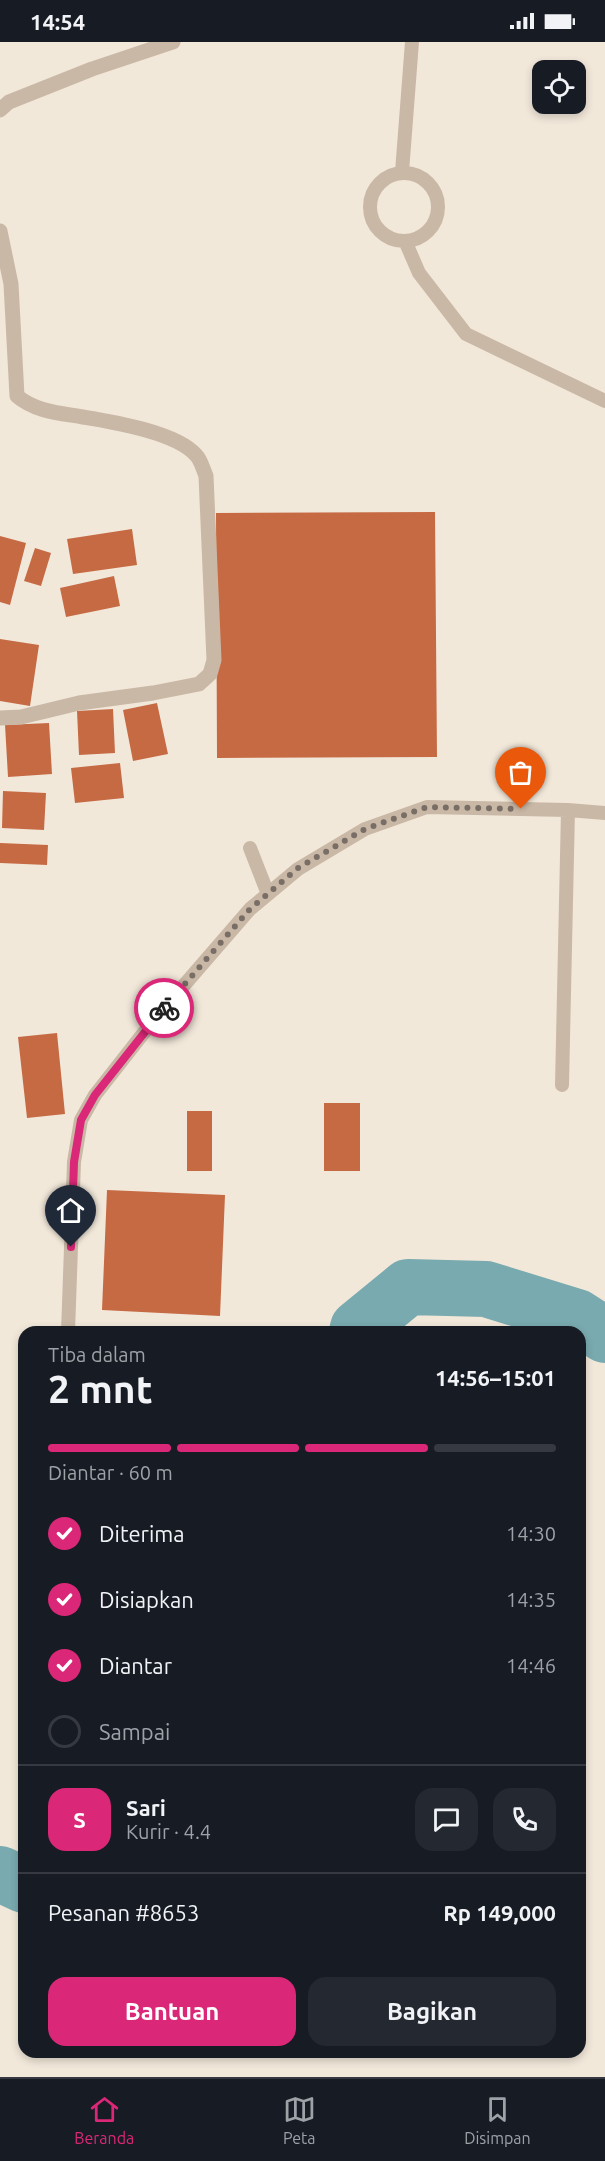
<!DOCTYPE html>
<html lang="id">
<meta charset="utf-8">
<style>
body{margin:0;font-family:Ubuntu,sans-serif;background:#242831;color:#f1f3f6;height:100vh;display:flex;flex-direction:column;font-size:22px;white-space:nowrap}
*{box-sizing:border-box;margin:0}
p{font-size:20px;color:#9ea1a6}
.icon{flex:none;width:33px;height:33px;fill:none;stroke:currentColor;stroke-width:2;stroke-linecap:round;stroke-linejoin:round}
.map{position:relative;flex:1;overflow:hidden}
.panel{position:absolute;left:18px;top:1284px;width:568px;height:732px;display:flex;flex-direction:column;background:#171b24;border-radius:18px;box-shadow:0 3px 9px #0003}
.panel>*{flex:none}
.buttons{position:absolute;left:532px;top:18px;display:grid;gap:12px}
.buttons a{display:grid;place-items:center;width:54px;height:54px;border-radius:12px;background:#171b24;box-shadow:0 3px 9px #0003;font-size:30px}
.pin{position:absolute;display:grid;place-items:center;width:51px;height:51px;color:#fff;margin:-62px -26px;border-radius:50% 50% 50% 0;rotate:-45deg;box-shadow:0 0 6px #0007}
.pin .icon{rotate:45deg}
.courier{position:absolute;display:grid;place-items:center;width:60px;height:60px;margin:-30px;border:4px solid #db2777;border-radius:50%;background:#fff;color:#222;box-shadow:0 2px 8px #0007}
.headline em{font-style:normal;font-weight:600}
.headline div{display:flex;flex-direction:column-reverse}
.headline{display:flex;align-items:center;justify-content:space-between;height:102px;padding:0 30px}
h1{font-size:39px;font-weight:600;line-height:45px}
.bar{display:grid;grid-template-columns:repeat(4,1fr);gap:9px 6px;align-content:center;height:72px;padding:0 30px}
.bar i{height:8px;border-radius:4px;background:#363941}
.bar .on{background:#db2777}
.bar p{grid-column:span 4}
.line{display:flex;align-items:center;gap:15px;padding:0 30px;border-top:2px solid #363941}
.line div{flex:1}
.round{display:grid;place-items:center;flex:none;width:63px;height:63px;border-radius:18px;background:#242831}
ol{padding:0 30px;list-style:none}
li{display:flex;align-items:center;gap:18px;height:66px}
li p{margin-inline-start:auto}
li .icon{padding:6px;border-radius:50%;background:#db2777;color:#fff;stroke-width:4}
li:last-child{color:#9ea1a6}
li i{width:33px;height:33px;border:3px solid #363941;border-radius:50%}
.cta{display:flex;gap:12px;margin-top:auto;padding:12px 30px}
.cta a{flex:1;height:69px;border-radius:18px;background:#db2777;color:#fff;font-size:24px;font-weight:600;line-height:69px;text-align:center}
.cta a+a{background:#242831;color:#f1f3f6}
.status{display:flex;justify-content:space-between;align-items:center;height:42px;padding:0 30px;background:#171b24;direction:ltr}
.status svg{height:16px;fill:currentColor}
.dock{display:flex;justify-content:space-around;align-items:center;height:84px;border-top:2px solid #363941;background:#171b24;font-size:16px;color:#9ea1a6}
.dock a{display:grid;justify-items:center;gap:3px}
.dock .on{color:#db2777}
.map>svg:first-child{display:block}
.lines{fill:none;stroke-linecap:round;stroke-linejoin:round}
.river{stroke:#79aaaf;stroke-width:56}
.building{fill:#c66a44}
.service{stroke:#cab8a6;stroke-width:14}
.minor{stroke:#cab8a6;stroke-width:15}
.done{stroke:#786e66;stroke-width:6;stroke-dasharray:0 10.8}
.route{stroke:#db2777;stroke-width:8}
</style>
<div class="status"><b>14:54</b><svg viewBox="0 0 49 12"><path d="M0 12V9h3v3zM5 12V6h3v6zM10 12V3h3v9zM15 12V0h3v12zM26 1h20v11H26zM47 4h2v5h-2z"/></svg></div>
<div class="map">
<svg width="605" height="2035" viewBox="0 0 605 2035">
<rect width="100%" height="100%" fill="#f2e8da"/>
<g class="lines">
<path class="river" d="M357,1290l1,-4 50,-41 78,2 91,28 28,18
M0,1832l24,11"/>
</g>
<path class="building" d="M435,470l2,245 -220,1 -1,-245z
M132,487l5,36 -64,9 -6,-35z
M0,494l26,7 -16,62 -10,-3z
M35,506l16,5 -10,33 -17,-5z
M114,534l6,30 -54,11 -6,-29z
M0,597l39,6 -9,61 -30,-5z
M157,661l11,51 -35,7 -10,-51z
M113,667l2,44 -36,2 -2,-44z
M49,681l3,51 -44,3 -3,-52z
M120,721l4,35 -49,5 -4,-35z
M3,749l43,2 -2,37 -42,-2z
M0,801l48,2 -1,20 -47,-2z
M57,991l8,81 -38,4 -9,-81z
M324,1061h36v68h-36z
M187,1069h25v60h-25z
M107,1148l118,5 -5,121 -118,-6z"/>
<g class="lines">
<path class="service" d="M402,130l10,-130
M370 165a34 34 0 1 1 68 0a34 34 0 1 1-68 0Z
M406,201l13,30 47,61 139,67
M250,806l18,46
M562,1043l6,-275
M68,1290l6,-170 7,-42 14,-25 58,-74 97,-112 48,-40 67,-40 62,-22 141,3 37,3"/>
<path class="minor" d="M0,68l9,-8 83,-33 81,-27
M0,189l11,53 6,112c19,16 43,17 66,21 30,5 93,15 113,38 5,5 7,14 10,21l8,184 -4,14 -11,10 -46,9 -74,10 -58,14 -21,1"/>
</g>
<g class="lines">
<path class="done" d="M164,966l86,-99 48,-41 67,-39 62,-22 94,2"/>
<path class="route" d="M71,1205l3,-85 7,-42 14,-25 69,-87"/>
</g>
</svg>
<div class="buttons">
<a><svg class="icon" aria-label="locate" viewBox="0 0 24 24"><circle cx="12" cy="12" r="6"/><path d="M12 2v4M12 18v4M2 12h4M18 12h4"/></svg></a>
</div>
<div class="pin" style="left:521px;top:767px;background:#ea580c"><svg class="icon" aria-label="bag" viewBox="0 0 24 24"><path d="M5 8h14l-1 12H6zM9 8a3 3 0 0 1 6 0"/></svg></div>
<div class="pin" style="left:71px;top:1205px;background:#1f2937"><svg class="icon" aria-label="home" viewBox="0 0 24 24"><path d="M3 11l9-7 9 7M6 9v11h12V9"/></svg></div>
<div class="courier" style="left:164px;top:966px"><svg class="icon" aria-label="bike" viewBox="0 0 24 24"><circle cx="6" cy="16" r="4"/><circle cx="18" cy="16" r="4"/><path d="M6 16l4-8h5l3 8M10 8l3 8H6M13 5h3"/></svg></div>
<section class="panel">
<div class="headline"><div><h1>2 mnt</h1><p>Tiba dalam</p></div><em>14:56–15:01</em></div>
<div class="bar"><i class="on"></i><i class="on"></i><i class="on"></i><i></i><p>Diantar · 60 m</p></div>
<ol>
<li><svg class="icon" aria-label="check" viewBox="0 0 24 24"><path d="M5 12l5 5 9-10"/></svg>Diterima<p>14:30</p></li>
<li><svg class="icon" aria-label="check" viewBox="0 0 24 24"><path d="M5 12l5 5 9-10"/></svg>Disiapkan<p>14:35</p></li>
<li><svg class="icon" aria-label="check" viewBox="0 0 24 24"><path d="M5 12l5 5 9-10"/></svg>Diantar<p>14:46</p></li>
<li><i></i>Sampai</li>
</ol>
<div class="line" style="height:108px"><b class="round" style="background:#db2777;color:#fff">S</b><div><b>Sari</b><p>Kurir · 4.4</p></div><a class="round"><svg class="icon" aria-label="chat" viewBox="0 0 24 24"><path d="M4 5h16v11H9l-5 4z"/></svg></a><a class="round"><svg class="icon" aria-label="phone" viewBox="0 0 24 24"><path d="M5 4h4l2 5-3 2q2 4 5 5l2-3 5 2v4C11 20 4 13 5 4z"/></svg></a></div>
<div class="line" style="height:78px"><div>Pesanan #8653</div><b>Rp 149,000</b></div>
<div class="cta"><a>Bantuan</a><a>Bagikan</a></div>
</section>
</div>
<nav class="dock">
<a class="on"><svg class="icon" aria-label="home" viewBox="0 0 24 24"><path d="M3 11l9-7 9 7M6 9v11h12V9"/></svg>Beranda</a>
<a><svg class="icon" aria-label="map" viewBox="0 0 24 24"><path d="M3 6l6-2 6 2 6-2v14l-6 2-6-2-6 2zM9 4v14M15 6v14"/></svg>Peta</a>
<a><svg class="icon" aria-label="saved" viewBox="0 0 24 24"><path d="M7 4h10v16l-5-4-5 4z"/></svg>Disimpan</a>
</nav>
